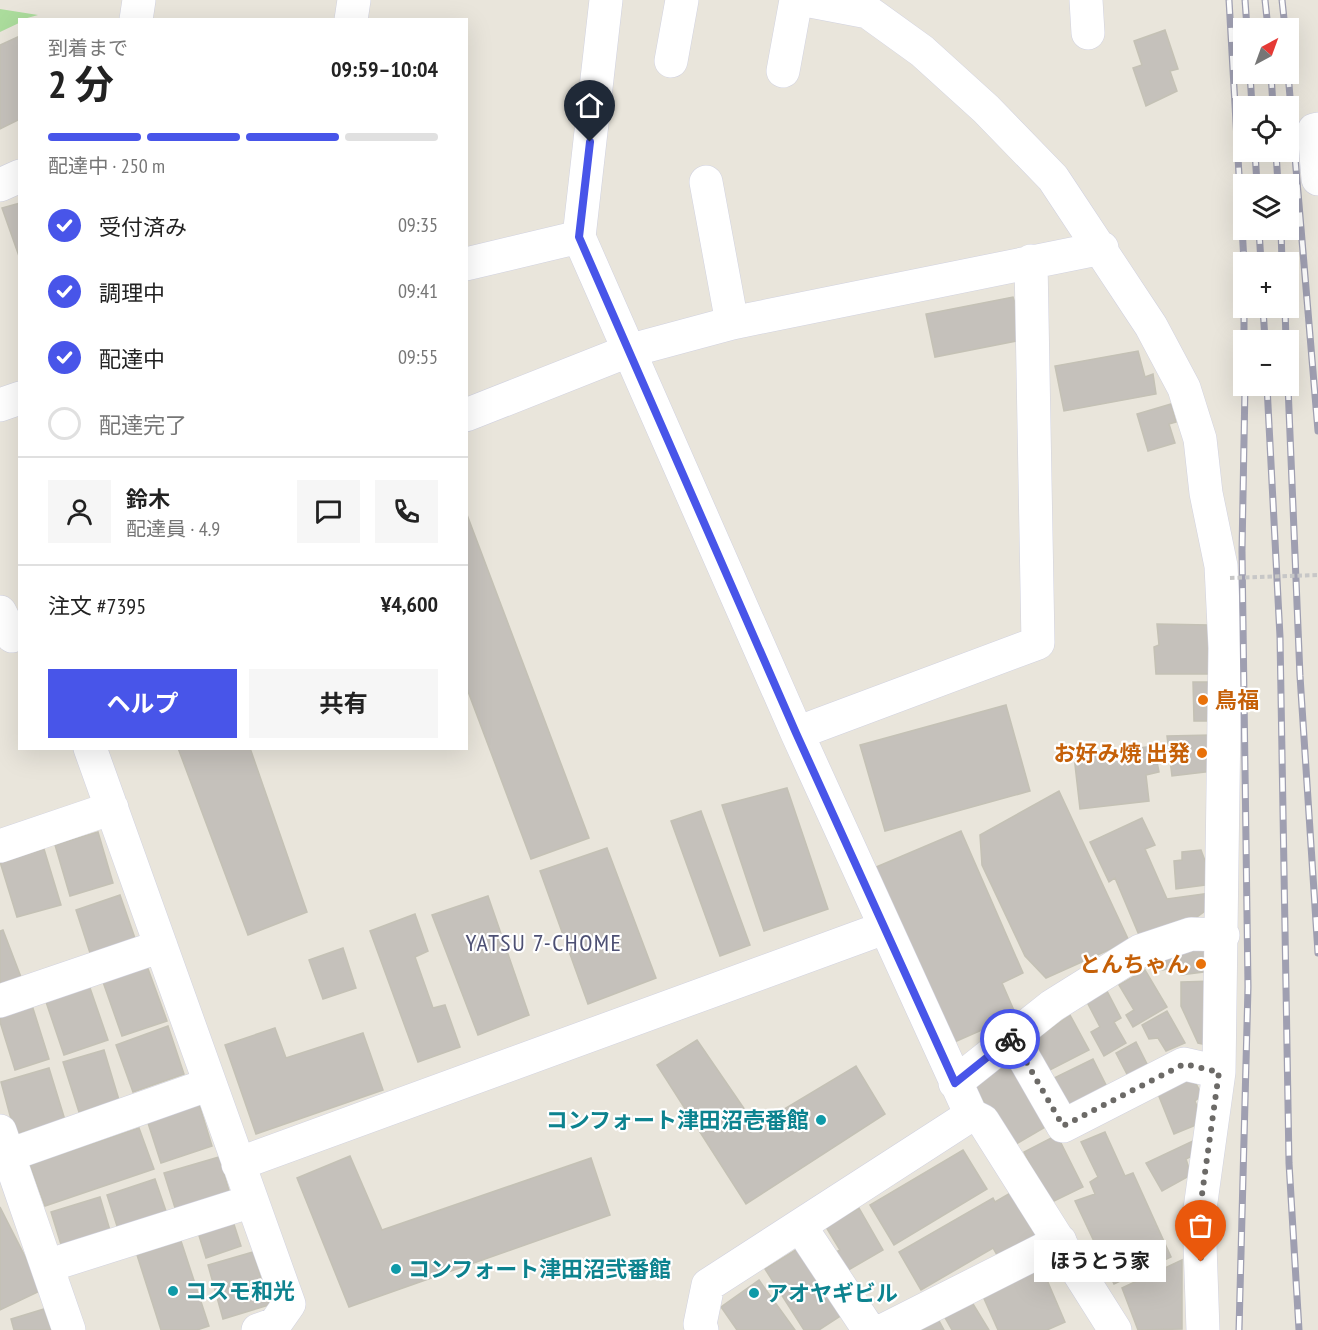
<!DOCTYPE html>
<html lang="ja">
<meta charset="utf-8">
<style>
body{margin:0;font-family:"PT Sans Narrow","Noto Sans JP",sans-serif;background:#f6f6f6;color:#222;height:100vh;display:flex;flex-direction:column;font-size:22px;white-space:nowrap}
*{box-sizing:border-box;margin:0}
p{font-size:20px;color:#767676}
.icon{flex:none;width:33px;height:33px;fill:none;stroke:currentColor;stroke-width:2;stroke-linecap:round;stroke-linejoin:round}
.map{position:relative;flex:1;overflow:hidden}
.panel{position:absolute;left:18px;top:18px;width:450px;height:732px;display:flex;flex-direction:column;background:#fff;border-radius:0px;box-shadow:0 6px 24px #0002}
.panel>*{flex:none}
.needle{width:39px;rotate:41deg}
.tools{position:absolute;left:1233px;top:18px;display:grid;gap:12px}
.tools a{display:grid;place-items:center;width:66px;height:66px;border-radius:0px;background:#fff;box-shadow:0 6px 24px #0002;font-size:30px}
.pin{position:absolute;display:grid;place-items:center;width:51px;height:51px;color:#fff;margin:-62px -26px;border-radius:50% 50% 50% 0;rotate:-45deg;box-shadow:0 0 6px #0007}
.pin .icon{rotate:45deg}
.courier{position:absolute;display:grid;place-items:center;width:60px;height:60px;margin:-30px;border:4px solid #4855e9;border-radius:50%;background:#fff;color:#222;box-shadow:0 2px 8px #0007}
.bubble{position:absolute;height:42px;border-radius:0px;background:#fff;box-shadow:0 6px 24px #0002;font-size:20px;font-weight:700;line-height:42px;text-align:center}
.head em{font-style:normal;font-weight:700}
.head div{display:flex;flex-direction:column-reverse}
.head{display:flex;align-items:center;justify-content:space-between;height:102px;padding:0 30px}
h1{font-size:39px;font-weight:700;line-height:45px}
.bar{display:grid;grid-template-columns:repeat(4,1fr);gap:9px 6px;align-content:center;height:72px;padding:0 30px}
.bar i{height:8px;border-radius:4px;background:#e0e0e0}
.bar .on{background:#4855e9}
.bar p{grid-column:span 4}
.line{display:flex;align-items:center;gap:15px;padding:0 30px;border-top:2px solid #e0e0e0}
.line div{flex:1}
.round{display:grid;place-items:center;flex:none;width:63px;height:63px;border-radius:0px;background:#f6f6f6}
ol{padding:0 30px;list-style:none}
li{display:flex;align-items:center;gap:18px;height:66px}
li p{margin-inline-start:auto}
li .icon{padding:6px;border-radius:50%;background:#4855e9;color:#fff;stroke-width:4}
li:last-child{color:#767676}
li i{width:33px;height:33px;border:3px solid #e0e0e0;border-radius:50%}
.action{display:flex;gap:12px;margin-top:auto;padding:12px 30px}
.action a{flex:1;height:69px;border-radius:0px;background:#4855e9;color:#fff;font-size:24px;font-weight:700;line-height:69px;text-align:center}
.action a+a{background:#f6f6f6;color:#222}
.map>svg:first-child{display:block}
.green{fill:#abdc9c}
.building{fill:#c5c1bb;stroke:#c4c1b5;stroke-width:1.5}
.lines{fill:none;stroke-linecap:round;stroke-linejoin:round}
.minor-casing{stroke:#d1d2e0;stroke-width:34}
.minor{stroke:#fff;stroke-width:33}
.rail-casing{stroke:#9f9fb1;stroke-width:7}
.rail{stroke:#fff;stroke-width:4.5;stroke-dasharray:14;stroke-linecap:butt}
.path-bridge{stroke:#c7c7c7;stroke-width:4;stroke-dasharray:4.5 3;stroke-linecap:butt}
.done{stroke:#6c6a67;stroke-width:6;stroke-dasharray:0 10.8}
.route{stroke:#4855e9;stroke-width:8}
.food-dot{fill:#e8710a;stroke:#fff;stroke-width:2}
.culture-dot{fill:#0f9aa8;stroke:#fff;stroke-width:2}
.labels{text-anchor:middle;stroke-width:4.5;stroke-linejoin:round;paint-order:stroke}
.food-label{font-size:22px;font-weight:bold;fill:#c56008;stroke:#fff;text-anchor:end}
.culture-label{font-size:22px;font-weight:bold;fill:#0d838f;stroke:#fff;text-anchor:start}
.neighbourhood-label{font-size:24px;letter-spacing:1.5px;fill:#4d5074;stroke:#fff}
</style>
<div class="map">
<svg width="1318" height="1330" viewBox="0 0 1318 1330">
<rect width="100%" height="100%" fill="#e9e5db"/>
<path class="green" d="M0,9l38,6 -18,5 -1,3 -19,9z"/>
<path class="building" d="M1165,30l13,39 -8,2 7,20 -31,15 -13,-38 9,-3 -8,-24z
M20,36v83l-20,10v-84z
M20,203v56l-18,-51z
M1013,297l14,42 -92,18 -9,-43z
M1138,351l7,26 8,-3 3,20 -92,17 -9,-45z
M1171,404l5,18 -7,2 6,19 -27,8 -11,-37z
M466,512l123,326 -58,21 -65,-173z
M1157,624l52,1v49h-53l-2,-27 5,-2z
M1193,682h20v39h-19z
M1006,705l24,86 -145,40 -25,-86z
M1211,735l2,36 -41,5 -5,-40z
M1154,746l5,26 -13,3 3,26 -69,8 -6,-53z
M178,748h72l57,164 -59,23z
M787,788l41,121 -64,22 -42,-126z
M1059,791l70,150 -83,37 -21,-22 -43,-91 -2,-30z
M701,811l49,134 -30,11 -49,-135z
M1142,818l13,27 -10,4 22,50 43,-6 2,13 -30,22 -2,-8 -41,15 -24,-57 -6,4 -19,-40z
M961,831l62,142 -21,10 14,32 -66,29 -76,-176z
M98,832l15,51 -43,13 -15,-51z
M607,848l49,130 -68,26 -48,-133z
M44,849l17,56 -44,12 -17,-55z
M1201,850l6,16 -2,19 -29,4 -2,-28 8,-1v-8z
M120,895l17,49 -45,15 -16,-49z
M488,896l41,119 -51,20 -46,-120z
M415,914l13,37 -13,6 18,51 12,-3 15,42 -42,15 -48,-131z
M3,930l18,47 -21,8v-54z
M343,948l13,40 -33,11 -14,-39z
M1206,949l5,22 -30,4 -2,-8 -22,4 -4,-16z
M147,966l20,55 -45,15 -19,-54z
M1145,970l22,37 -34,20 -7,-12 8,-5 -15,-25z
M1213,981l-1,65 -14,-3 -17,-37v-24z
M89,985l19,55 -44,15 -19,-56z
M1107,991l14,27 -7,4 12,21 -22,13 -13,-24 9,-5 -13,-25z
M31,1002l18,57 -34,11 -15,-48v-10z
M1167,1011l18,32 -19,8 -8,-13 -9,1 -7,-14z
M1070,1015l19,35 -47,24 -14,-29z
M168,1026l16,48 -51,18 -17,-47z
M275,1028l11,30 77,-25 20,57 -127,44 -31,-89z
M697,1040l59,86 100,-60 29,48 -139,90 -89,-139z
M1136,1042l13,26 -20,10 -13,-25z
M104,1050l15,50 -40,12 -16,-50z
M1093,1059l16,32 -39,19 -16,-32z
M1008,1062l39,64 -36,21 -38,-64z
M49,1068l16,52 -50,14 -14,-52z
M1192,1076l10,19 -7,6 8,21 -29,12 -18,-45z
M199,1104l13,42 -51,17 -14,-43z
M139,1128l15,41 -109,37 -15,-41z
M1105,1132l20,44 8,-3 38,84 -57,27 -39,-83 20,-7 -5,-12 8,-5 -17,-35z
M1057,1135l26,52 -33,16 -26,-51z
M1195,1140l5,12 -14,7 5,16 -29,16 -16,-28z
M963,1150l24,39 -93,56 -24,-40z
M350,1156l32,74 209,-72 19,57 -261,92 -52,-129z
M219,1157l11,37 -54,17 -12,-38z
M155,1179l12,35 -49,15 -11,-34z
M1012,1192l28,47 -39,23 -8,-14 -72,42 -22,-38 94,-54 2,4z
M100,1197l12,40 -49,14 -12,-39z
M0,1207l42,83 -42,20z
M859,1208l24,42 -38,22 -11,-19 6,-3 -14,-23z
M231,1215l10,31 -35,12 -10,-32z
M181,1241l28,85 -12,4h-36l-24,-75z
M802,1246l43,67 -26,17h-15l-39,-61z
M253,1252l16,53 -46,14 -15,-54z
M1182,1260v69l-44,1 -16,-42z
M1041,1266l24,56 -18,8h-49l-17,-38z
M759,1280l36,50h-58l-16,-23z
M970,1299l19,31h-37l-9,-16z
M44,1309l7,21h-37l-3,-11z
M937,1317l7,13h-30z"/>
<g class="lines">
<defs>
<path id="minor" d="M606,0l-27,237 218,496 174,382 12,6 132,209
M805,0l63,12 54,39 64,58 67,69 98,148 33,62 16,51 6,54 15,73 4,82 -6,424 -20,144 4,114
M1086,0l2,33
M136,20l3,-20
M351,20l3,-20
M671,61l11,-61
M783,71l13,-71
M1318,129l-4,1 4,49
M706,182l26,141
M0,185l20,-9
M466,264l113,-27
M0,405l20,-7
M466,415l162,-64 104,-28 370,-75
M0,612l12,24
M797,733l241,-90 -7,-382
M90,748l199,556 -14,20 -17,6
M0,846l112,-38
M0,1001l161,-55
M1012,1037l51,89 121,-62 35,8
M955,1083l97,-77 88,-55 51,-17 32,1
M0,1131l69,199
M9,1155l201,-71
M238,1164l646,-236
M800,1226l69,104
M47,1266l205,-65
M702,1330l-2,-6 8,-39 263,-170
M884,1330l176,-89"/>
</defs>
<use href="#minor" class="minor-casing"/>
<use href="#minor" class="minor"/>
<defs>
<path id="rail" d="M1229,0l15,262
M1245,0l2,28
M1265,0l3,28
M1282,0l3,28
M1288,73l30,358
M1250,74l2,32
M1271,74l2,32
M1255,152l2,32
M1276,152l2,32
M1259,230l2,32
M1281,230l1,32
M1244,308v32
M1263,308l2,32
M1285,308l1,32
M1267,386l13,251 9,526 10,167
M1288,386l12,290 18,277
M1239,1330l9,-343 -6,-436 3,-165"/>
</defs>
<use href="#rail" class="rail-casing"/>
<use href="#rail" class="rail"/>
<path class="path-bridge" d="M1230,578l88,-3"/>
</g>
<g class="lines">
<path class="done" d="M1010,1039l2,-2 51,89 121,-62 35,8 -20,144 2,46"/>
<path class="route" d="M590,142l-11,95 217,496 159,350 55,-44"/>
</g>
<g class="food-dot">
<circle cx="1203" cy="700" r="6"/>
<circle cx="1202" cy="753" r="6"/>
<circle cx="1201" cy="964" r="6"/>
</g>
<g class="culture-dot">
<circle cx="821" cy="1120" r="6"/>
<circle cx="396" cy="1269" r="6"/>
<circle cx="173" cy="1291" r="6"/>
<circle cx="754" cy="1293" r="6"/>
</g>
<g class="labels">
<g class="food-label">
<text x="1215" y="708" text-anchor="start">鳥福</text>
<text x="1190" y="761">お好み焼 出発</text>
<text x="1189" y="972">とんちゃん</text>
</g>
<g class="culture-label">
<text x="809" y="1128" text-anchor="end">コンフォート津田沼壱番館</text>
<text x="408" y="1277">コンフォート津田沼弐番館</text>
<text x="185" y="1299">コスモ和光</text>
<text x="766" y="1301">アオヤギビル</text>
</g>
<g class="neighbourhood-label">
<text x="544" y="951">YATSU 7-CHOME</text>
</g>
</g>
</svg>
<div class="tools">
<a><svg class="needle" viewBox="-14 -14 28 28"><path d="M0-13l5 13h-10z" fill="#e53935"/><path d="M0 13l5-13h-10z" fill="#767676"/></svg></a>
<a><svg class="icon" aria-label="locate" viewBox="0 0 24 24"><circle cx="12" cy="12" r="6"/><path d="M12 2v4M12 18v4M2 12h4M18 12h4"/></svg></a>
<a><svg class="icon" aria-label="layers" viewBox="0 0 24 24"><path d="M12 4l9 5-9 5-9-5zM3 14l9 5 9-5"/></svg></a>
<a>+</a>
<a>−</a>
</div>
<div class="pin" style="left:1201px;top:1262px;background:#ea580c"><svg class="icon" aria-label="bag" viewBox="0 0 24 24"><path d="M5 8h14l-1 12H6zM9 8a3 3 0 0 1 6 0"/></svg></div>
<div class="pin" style="left:590px;top:142px;background:#1f2937"><svg class="icon" aria-label="home" viewBox="0 0 24 24"><path d="M3 11l9-7 9 7M6 9v11h12V9"/></svg></div>
<div class="courier" style="left:1010px;top:1039px"><svg class="icon" aria-label="bike" viewBox="0 0 24 24"><circle cx="6" cy="16" r="4"/><circle cx="18" cy="16" r="4"/><path d="M6 16l4-8h5l3 8M10 8l3 8H6M13 5h3"/></svg></div>
<div class="bubble" style="left:1034px;top:1240px;width:132px">ほうとう家</div>
<section class="panel">
<div class="head"><div><h1>2 分</h1><p>到着まで</p></div><em>09:59–10:04</em></div>
<div class="bar"><i class="on"></i><i class="on"></i><i class="on"></i><i></i><p>配達中 · 250 m</p></div>
<ol>
<li><svg class="icon" aria-label="check" viewBox="0 0 24 24"><path d="M5 12l5 5 9-10"/></svg>受付済み<p>09:35</p></li>
<li><svg class="icon" aria-label="check" viewBox="0 0 24 24"><path d="M5 12l5 5 9-10"/></svg>調理中<p>09:41</p></li>
<li><svg class="icon" aria-label="check" viewBox="0 0 24 24"><path d="M5 12l5 5 9-10"/></svg>配達中<p>09:55</p></li>
<li><i></i>配達完了</li>
</ol>
<div class="line" style="height:108px"><a class="round"><svg class="icon" aria-label="person" viewBox="0 0 24 24"><circle cx="12" cy="8" r="4"/><path d="M4 21q1-7 8-7t8 7"/></svg></a><div><b>鈴木</b><p>配達員 · 4.9</p></div><a class="round"><svg class="icon" aria-label="chat" viewBox="0 0 24 24"><path d="M4 5h16v11H9l-5 4z"/></svg></a><a class="round"><svg class="icon" aria-label="phone" viewBox="0 0 24 24"><path d="M5 4h4l2 5-3 2q2 4 5 5l2-3 5 2v4C11 20 4 13 5 4z"/></svg></a></div>
<div class="line" style="height:78px"><div>注文 #7395</div><b>¥4,600</b></div>
<div class="action"><a>ヘルプ</a><a>共有</a></div>
</section>
</div>
